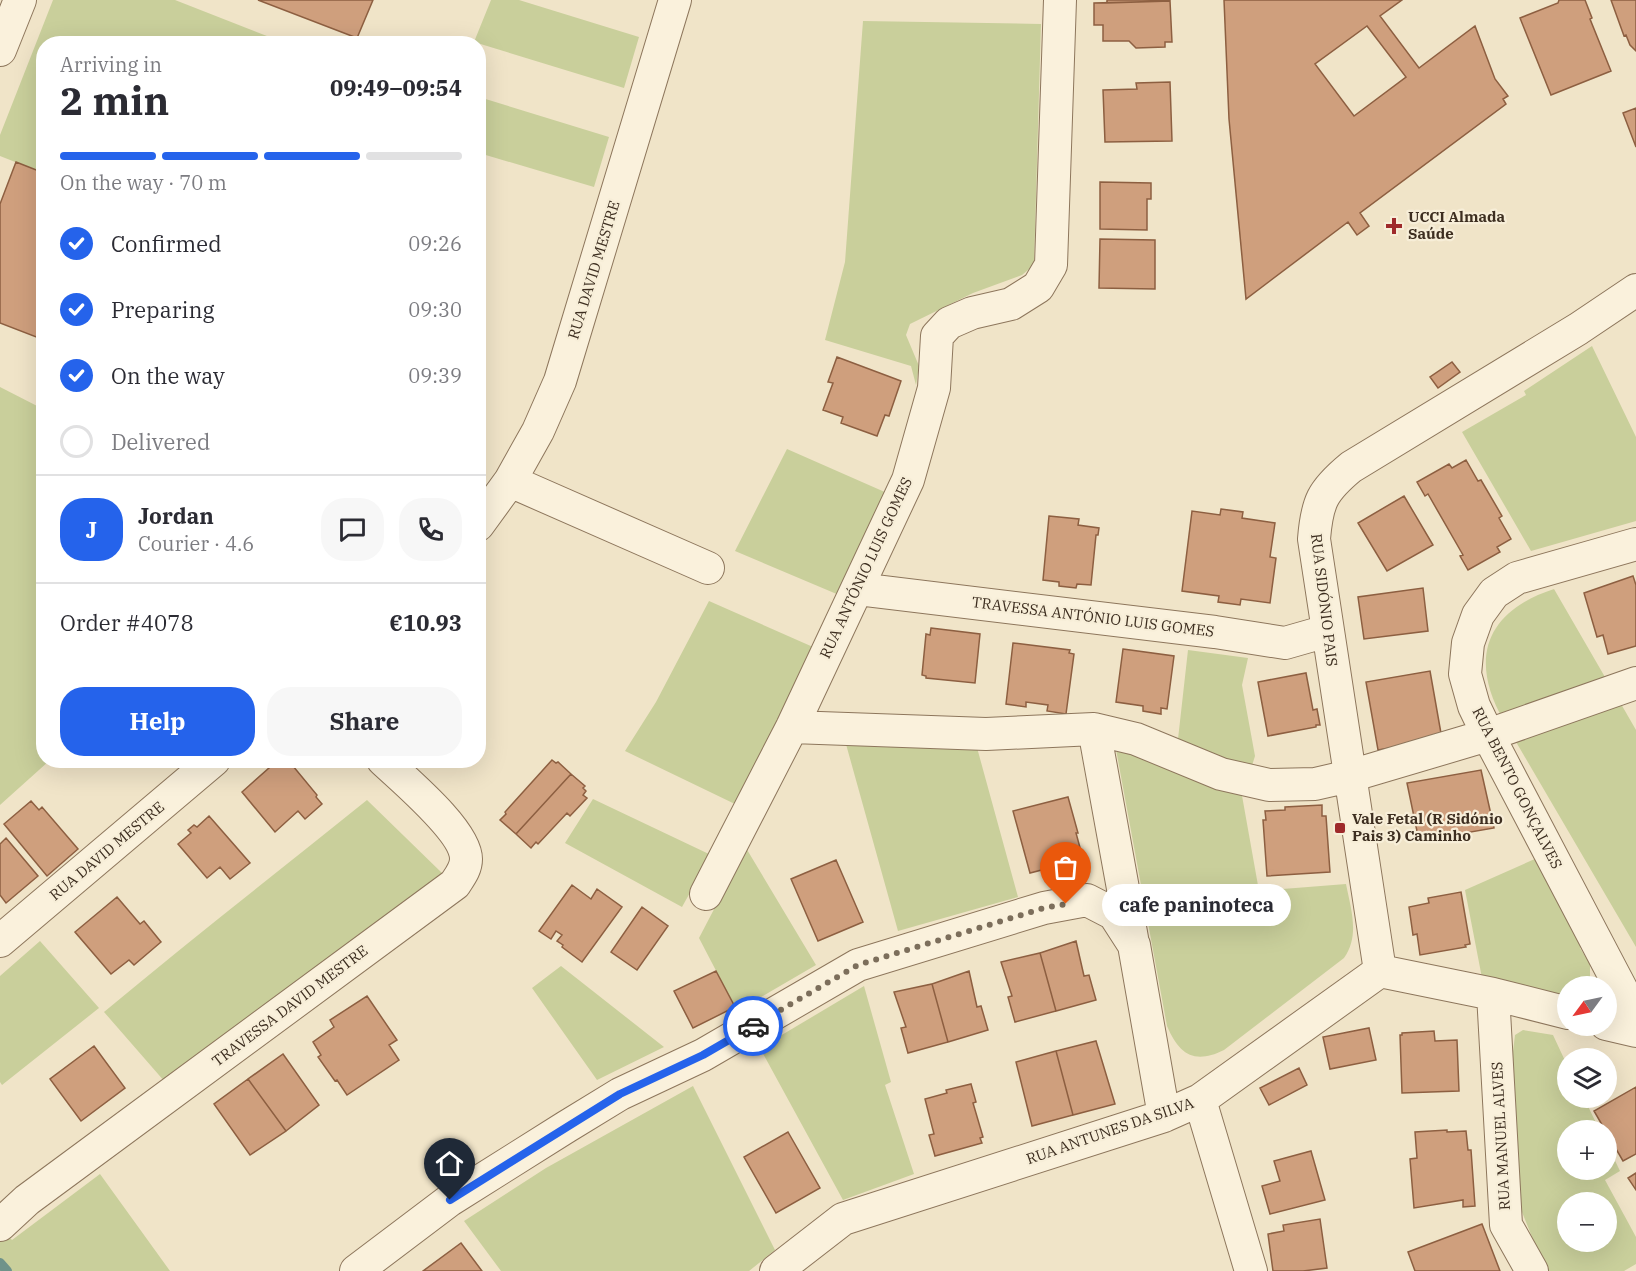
<!DOCTYPE html>
<meta charset="utf-8">
<style>
body{margin:0;font-family:"IBM Plex Serif",serif;background:#f7f7f7;color:#2b2b33;height:100vh;display:flex;flex-direction:column;font-size:22px;white-space:nowrap}
*{box-sizing:border-box;margin:0}
p{font-size:20px;color:#7c7c81}
.icon{flex:none;width:33px;height:33px;fill:none;stroke:currentColor;stroke-width:2;stroke-linecap:round;stroke-linejoin:round}
.map{position:relative;flex:1;overflow:hidden}
.details{position:absolute;left:36px;top:36px;width:450px;height:732px;display:flex;flex-direction:column;background:#fff;border-radius:24px;box-shadow:0 6px 24px #0002}
.details>*{flex:none}
.needle{width:39px;rotate:237deg}
.controls{position:absolute;left:1557px;top:976px;display:grid;gap:12px}
.controls a{display:grid;place-items:center;width:60px;height:60px;border-radius:50%;background:#fff;box-shadow:0 6px 24px #0002;font-size:30px}
.pin{position:absolute;display:grid;place-items:center;width:51px;height:51px;color:#fff;margin:-62px -26px;border-radius:50% 50% 50% 0;rotate:-45deg;box-shadow:0 0 6px #0007}
.pin .icon{rotate:45deg}
.courier{position:absolute;display:grid;place-items:center;width:60px;height:60px;margin:-30px;border:4px solid #2563eb;border-radius:50%;background:#fff;color:#222;box-shadow:0 2px 8px #0007}
.bubble{position:absolute;height:42px;border-radius:21px;background:#fff;box-shadow:0 6px 24px #0002;font-size:20px;font-weight:800;line-height:42px;text-align:center}
.overview em{font-style:normal;font-weight:800}
.overview div{display:flex;flex-direction:column-reverse}
.overview{display:flex;align-items:center;justify-content:space-between;height:102px;padding:0 24px}
h1{font-size:39px;font-weight:800;line-height:45px}
.bar{display:grid;grid-template-columns:repeat(4,1fr);gap:9px 6px;align-content:center;height:72px;padding:0 24px}
.bar i{height:8px;border-radius:4px;background:#e1e1e2}
.bar .on{background:#2563eb}
.bar p{grid-column:span 4}
.line{display:flex;align-items:center;gap:15px;padding:0 24px;border-top:2px solid #e1e1e2}
.line div{flex:1}
.round{display:grid;place-items:center;flex:none;width:63px;height:63px;border-radius:24px;background:#f7f7f7}
ol{padding:0 24px;list-style:none}
li{display:flex;align-items:center;gap:18px;height:66px}
li p{margin-inline-start:auto}
li .icon{padding:6px;border-radius:50%;background:#2563eb;color:#fff;stroke-width:4}
li:last-child{color:#7c7c81}
li i{width:33px;height:33px;border:3px solid #e1e1e2;border-radius:50%}
.action{display:flex;gap:12px;margin-top:auto;padding:12px 24px}
.action a{flex:1;height:69px;border-radius:24px;background:#2563eb;color:#fff;font-size:24px;font-weight:800;line-height:69px;text-align:center}
.action a+a{background:#f7f7f7;color:#2b2b33}
.map>svg:first-child{display:block}
.green{fill:#c9cf9b;fill-rule:evenodd}
.lines{fill:none;stroke-linecap:round;stroke-linejoin:round}
.stream{stroke:#6f938a;stroke-width:10}
.building{fill:#cf9f7d;stroke:#8d5f41;stroke-width:1.5;fill-rule:evenodd}
.street-casing{stroke:#8d765c;stroke-width:34}
.street{stroke:#faf1dc;stroke-width:32}
.done{stroke:#7c6e5b;stroke-width:6;stroke-dasharray:0 10.8}
.route{stroke:#2563eb;stroke-width:8}
.poi-dot{fill:#9e2a2b;stroke:#f7eed8;stroke-width:2}
.labels{text-anchor:middle;stroke-width:4.5;stroke-linejoin:round;paint-order:stroke}
.poi-label{font-size:15px;font-weight:bold;fill:#3d2e20;stroke:#f7eed8;text-anchor:start}
.street-label{font-size:15px;fill:#3d2e20;stroke:#f7eed8}
</style>
<div class="map">
<svg width="1636" height="1271" viewBox="0 0 1636 1271">
<rect width="100%" height="100%" fill="#f0e4c8"/>
<path class="green" d="M53,0h122l110,43 -241,1 -1,129 -43,-17v-21z
M491,0h28l120,37 -15,51 -150,-46z
M863,21l178,3 -7,241 -12,10 -49,18 -63,31 -4,11 13,31 -3,19 -5,-19 -86,-26 20,-78z
M479,97l130,40 -15,50 -115,-34z
M1592,346l44,91v84l-105,30 -69,-119 64,-37 -2,-4z
M0,387l43,22 1,351 5,1 -49,44z
M787,449l100,44 -48,102 -104,-44z
M1554,589l55,95 -105,37c-36,-62 -18,-110 50,-132z
M709,601l104,46 -76,158 -112,-54 31,-49z
M1188,650l60,8 -6,27 13,71 -5,16 -73,-24z
M1617,697l19,33v217l-124,-212z
M844,737l132,7 42,153 -120,34z
M1115,744l126,46 18,101 87,-7c5,25 14,52 -2,74l-120,92c-30,15 -45,4 -57,-24z
M593,799l118,56 -29,52 -117,-64z
M367,800l75,73 -277,209 -61,-70c86,-72 175,-141 263,-212z
M746,848l70,117 -79,46 -38,-73z
M1537,858l49,85 -6,5 10,16v16l-8,7h-14l-1,8h-2l-83,-17 -17,-88z
M40,941l59,67 -97,77 -2,-3v-106z
M561,966l103,81 -67,33 -65,-92z
M864,986l27,96 -6,3 29,89 -71,26 -83,-152z
M1523,1030l30,5 14,30 1,33h16l16,33h-32v39h38l1,-26 13,27 -15,9 31,57v27l-12,7h-76l-14,-29 -12,-30 -4,-22 -7,-122 4,-33zM1568,1203h38v39h-38z
M693,1086l82,164 -26,21h-248l-37,-50 82,-53z
M100,1174l70,97h-170v-44l12,13z"/>
<g class="lines">
<path class="stream" d="M0,1263l7,8"/>
</g>
<path class="building" d="M258,0h115l-16,38z
M1107,0h63v1l-63,2z
M1224,0h178l-22,16 39,52 56,-42 20,53 13,17 -5,3 3,5 -146,109 9,13 -12,9 -9,-13 -102,77 -17,-180zM1367,26l39,51 -52,39 -39,-52z
M1585,0l7,18 -2,1 21,52 -60,24 -31,-77 38,-15 1,-3z
M1611,0h25v51l-6,-6 -4,-10 -2,1z
M1170,1l2,41h-7v5l-29,1 -7,-7h-26v-16h-9v-22z
M1170,82l2,59 -67,1 -2,-52 34,-1 -1,-6z
M1636,108v39l-13,-34z
M16,162l28,11v167l-44,-17v-119z
M1100,182l51,1v16h-4v31l-47,-1z
M1100,239l55,1v49l-56,-1z
M837,357l64,24 -12,35 -4,-1 -8,21 -36,-13 2,-6 -20,-7 10,-27 -5,-1z
M1452,362l8,10 -22,16 -8,-11z
M1466,460l12,21 3,-1 21,36 -3,2 12,21 -14,8 3,5 -32,18 -8,-14 3,-1 -35,-61 -3,2 -8,-14 32,-18 3,4z
M1404,496l29,49 -46,26 -29,-48z
M1221,509l22,3 -1,6 33,5 -5,34 6,1 -6,45 -29,-4 -1,6 -22,-3 1,-6 -37,-5 10,-80 28,4z
M1049,516l30,3 -1,6 21,3 -1,7h-2l-5,50 -14,-1 -1,4 -17,-2v-4l-16,-2z
M1633,576l3,9v61l-28,8 -5,-19 -6,2 -13,-44z
M1423,588l5,43 -64,8 -6,-42z
M931,628l49,6 -5,49 -49,-5v-2l-4,-1 4,-41 4,1z
M1013,643l57,7 -1,3 5,1 -8,60 -19,-3 1,-6 -22,-3v5l-20,-3z
M1123,649l51,7 -7,53 -6,-1v6l-18,-3v-5l-27,-4z
M1430,671l12,68 -64,11 -12,-68z
M1306,673l7,37 4,-1 3,16h-4v2l-48,9 -10,-54z
M278,760h10l29,35 -1,2 6,7 -17,15 -7,-8 -23,21 -33,-40z
M552,760l4,3 2,-1 13,12 -55,60 -16,-14 6,-6 -1,-2z
M1481,770l13,58 -75,13 -12,-58z
M571,774l14,12 -2,2 3,3 -3,4 4,3 -17,18 -3,-3 -29,31 -2,-2 -5,6 -15,-14z
M1068,797l10,36h-2l6,22 -4,1 2,4 -50,13 -17,-62z
M31,801l8,9 3,-3 36,42 -31,27 -43,-52z
M1322,805v11h4l4,56 -63,4 -4,-56h3l-1,-9 20,-1v-3z
M209,816l41,47 -20,16 -10,-12 -13,11 -29,-34 13,-11 -3,-3 6,-5 3,2z
M6,838l32,38 -32,27 -6,-8v-51z
M836,860l27,62 -45,19 -27,-62z
M572,885l19,14 6,-10 25,18 -40,55 -20,-15 1,-2 -6,-4 5,-6 -6,-4 -5,8 -12,-8z
M1461,892l9,52 -5,1 1,2 -46,8 -3,-21 -4,1 -4,-28 20,-4 -1,-5z
M117,897l23,27 4,-3 17,21 -27,23 -5,-5 -18,14 -36,-42z
M642,907l26,19 -31,44 -26,-18z
M1076,941l8,35 5,-1 7,25 -40,11 -16,-58z
M1040,953l16,58 -41,11 -7,-25 4,-1 -11,-34z
M716,971l19,36 -42,21 -19,-37z
M969,971l8,36 4,-1 7,24 -40,12 -16,-58z
M932,984l16,58 -40,11 -7,-25 5,-1 -12,-35z
M367,996l30,44 -8,5 10,15 -52,35 -10,-15 -2,1 -17,-24 3,-2 -8,-13 21,-15 -4,-7z
M1369,1028l7,32 -46,9 -7,-32z
M1434,1031l1,10 22,-1 2,51 -57,2 -2,-58h2v-2z
M1096,1041l19,63 -42,11 -17,-64z
M94,1046l31,42 -44,33 -31,-42z
M1056,1051l17,64 -41,11 -16,-64z
M283,1054l36,51 -33,26 -38,-52z
M1299,1068l8,17 -38,20 -9,-17z
M248,1079l38,52 -36,24 -36,-51z
M971,1084l5,18 -3,1 10,34 -3,1 2,5 -47,13 -6,-21 5,-1 -9,-35 22,-6 -1,-3z
M1636,1087v67l-13,7 -29,-50z
M1447,1130v2l19,-1 2,19h3l4,56 -12,1v-7l-49,8 -4,-49 7,-1 -2,-26z
M788,1132l32,56 -44,25 -32,-56z
M1311,1151l14,49 -55,14 -8,-28 18,-5 -6,-20z
M1636,1173v17l-8,-12z
M1320,1219l7,49 -24,3h-30l-5,-37 16,-3 -1,-6z
M1482,1224l18,47h-85l-7,-19z
M461,1243l21,28h-59z"/>
<g class="lines">
<defs>
<path id="street" d="M0,50l20,-50
M510,481l198,87
M478,525l32,-44 28,-50 22,-50 115,-381
M1636,544l-119,34 -23,15 -16,22 -10,28 -3,31 9,32 14,29 148,282
M858,589l357,43 70,11 42,-12
M792,727l194,7 108,-5 42,10 85,35 48,11 46,-1 35,-8 138,-41 148,-52
M1094,729l38,209
M706,894l86,-167 116,-247 26,-92 3,-52 12,-13 23,-10 39,-9 27,-17 13,-22 9,-265
M0,941l214,-181
M1380,971l-66,-432c3,-37 8,-48 37,-72l227,-138 58,-39
M1493,994l13,231 26,46
M1606,1024l30,7
M1200,1100l51,171
M0,1225l27,-25 428,-316c5,-8 11,-15 11,-25 0,-28 -62,-79 -83,-99
M356,1271l94,-71 116,-73 54,-33 83,-39 155,-90 186,-57 43,-8 27,14 20,31 30,171
M776,1271l67,-52 321,-103 36,-16 180,-129 113,23 75,19"/>
</defs>
<use href="#street" class="street-casing"/>
<use href="#street" class="street"/>
</g>
<g class="lines">
<path class="done" d="M753,1026l105,-61 186,-57 22,-4"/>
<path class="route" d="M450,1200l170,-106 83,-39 50,-29"/>
</g>
<g class="poi-dot">
<path d="M1391 217h6v6h6v6h-6v6h-6v-6h-6v-6h6z"/>
<rect x="1334" y="822" width="12" height="12" rx="3"/>
</g>
<g class="labels">
<g class="poi-label">
<text x="1408" y="222">UCCI Almada<tspan x="1408" dy="17">Saúde</tspan></text>
<text x="1352" y="824">Vale Fetal (R Sidónio<tspan x="1352" dy="17">Pais 3) Caminho</tspan></text>
</g>
<g class="street-label">
<text transform="translate(594 270) rotate(-73)" y="5">RUA DAVID MESTRE</text>
<text transform="translate(866 568) rotate(-65)" y="5">RUA ANTÓNIO LUIS GOMES</text>
<text transform="translate(1324 600) rotate(83)" y="5">RUA SIDÓNIO PAIS</text>
<text transform="translate(1093 617) rotate(7)" y="5">TRAVESSA ANTÓNIO LUIS GOMES</text>
<text transform="translate(1517 788) rotate(63)" y="5">RUA BENTO GONÇALVES</text>
<text transform="translate(107 851) rotate(-40)" y="5">RUA DAVID MESTRE</text>
<text transform="translate(290 1006) rotate(-37)" y="5">TRAVESSA DAVID MESTRE</text>
<text transform="translate(1110 1131) rotate(-19)" y="5">RUA ANTUNES DA SILVA</text>
<text transform="translate(1501 1136) rotate(-93)" y="5">RUA MANUEL ALVES</text>
</g>
</g>
</svg>
<div class="controls">
<a><svg class="needle" viewBox="-14 -14 28 28"><path d="M0-13l5 13h-10z" fill="#e53935"/><path d="M0 13l5-13h-10z" fill="#7c7c81"/></svg></a>
<a><svg class="icon" aria-label="layers" viewBox="0 0 24 24"><path d="M12 4l9 5-9 5-9-5zM3 14l9 5 9-5"/></svg></a>
<a>+</a>
<a>−</a>
</div>
<div class="pin" style="left:1066px;top:904px;background:#ea580c"><svg class="icon" aria-label="bag" viewBox="0 0 24 24"><path d="M5 8h14l-1 12H6zM9 8a3 3 0 0 1 6 0"/></svg></div>
<div class="pin" style="left:450px;top:1200px;background:#1f2937"><svg class="icon" aria-label="home" viewBox="0 0 24 24"><path d="M3 11l9-7 9 7M6 9v11h12V9"/></svg></div>
<div class="courier" style="left:753px;top:1026px"><svg class="icon" aria-label="car" viewBox="0 0 24 24"><path d="M5 17H2v-5l4-1 3-4h7l3 4 3 1v5h-3M9 17h6M6 11h13"/><circle cx="7" cy="17" r="2"/><circle cx="17" cy="17" r="2"/></svg></div>
<div class="bubble" style="left:1102px;top:884px;width:189px">cafe paninoteca</div>
<section class="details">
<div class="overview"><div><h1>2 min</h1><p>Arriving in</p></div><em>09:49–09:54</em></div>
<div class="bar"><i class="on"></i><i class="on"></i><i class="on"></i><i></i><p>On the way · 70 m</p></div>
<ol>
<li><svg class="icon" aria-label="check" viewBox="0 0 24 24"><path d="M5 12l5 5 9-10"/></svg>Confirmed<p>09:26</p></li>
<li><svg class="icon" aria-label="check" viewBox="0 0 24 24"><path d="M5 12l5 5 9-10"/></svg>Preparing<p>09:30</p></li>
<li><svg class="icon" aria-label="check" viewBox="0 0 24 24"><path d="M5 12l5 5 9-10"/></svg>On the way<p>09:39</p></li>
<li><i></i>Delivered</li>
</ol>
<div class="line" style="height:108px"><b class="round" style="background:#2563eb;color:#fff">J</b><div><b>Jordan</b><p>Courier · 4.6</p></div><a class="round"><svg class="icon" aria-label="chat" viewBox="0 0 24 24"><path d="M4 5h16v11H9l-5 4z"/></svg></a><a class="round"><svg class="icon" aria-label="phone" viewBox="0 0 24 24"><path d="M5 4h4l2 5-3 2q2 4 5 5l2-3 5 2v4C11 20 4 13 5 4z"/></svg></a></div>
<div class="line" style="height:78px"><div>Order #4078</div><b>€10.93</b></div>
<div class="action"><a>Help</a><a>Share</a></div>
</section>
</div>
